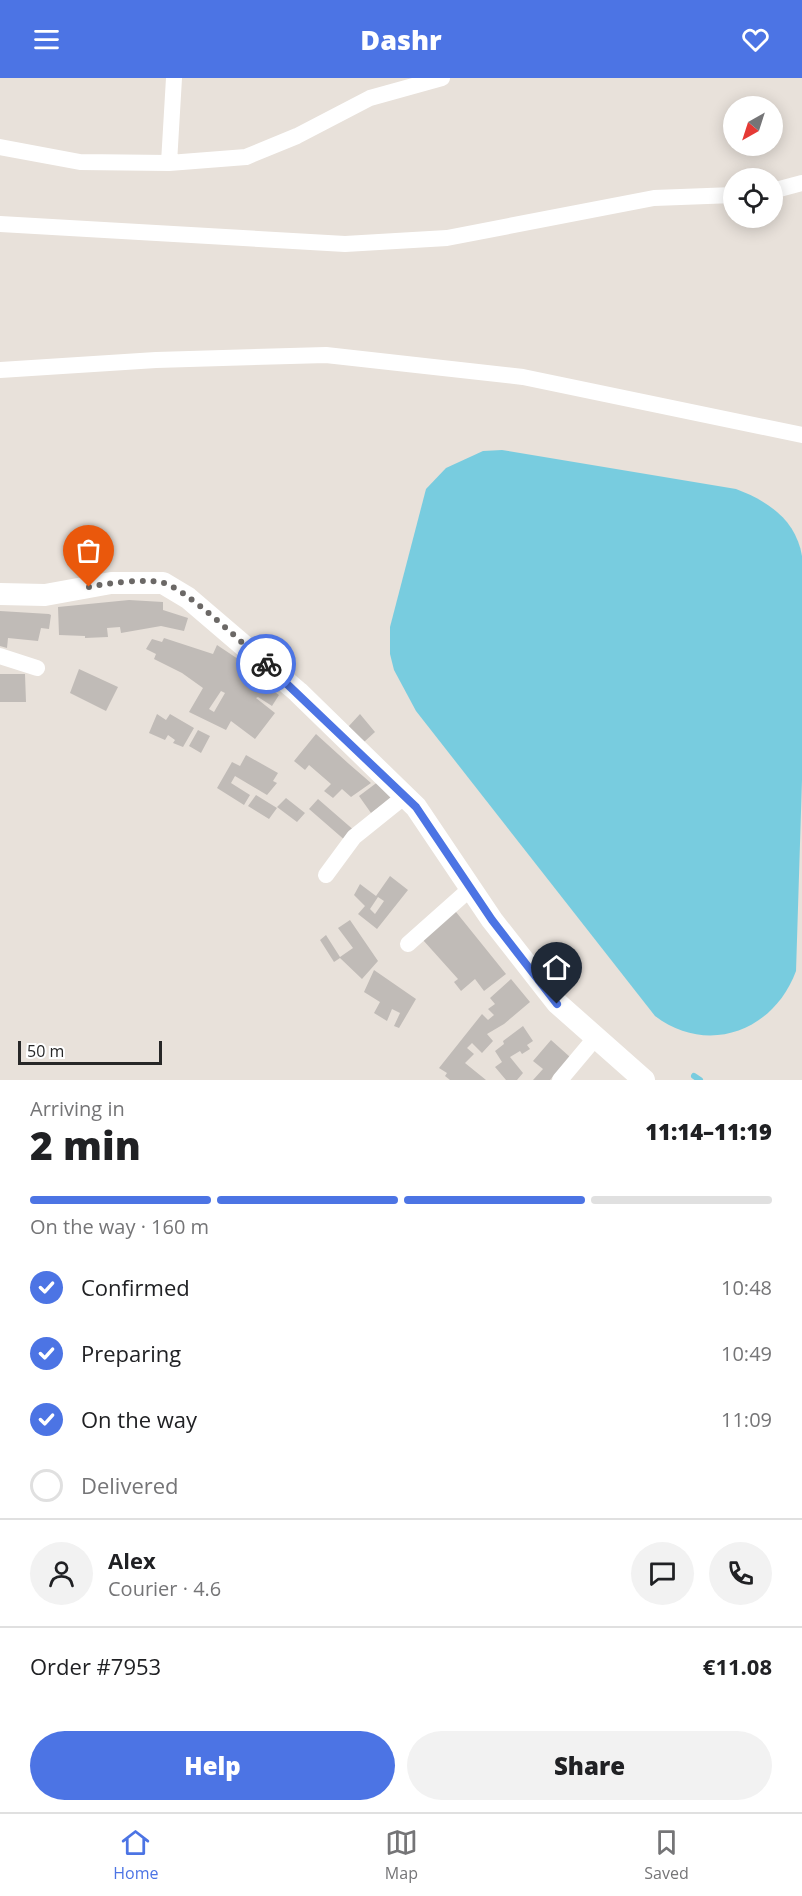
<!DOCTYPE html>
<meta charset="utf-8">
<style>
body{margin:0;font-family:"Open Sans",sans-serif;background:#f2f2f2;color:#202124;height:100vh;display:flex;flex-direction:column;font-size:22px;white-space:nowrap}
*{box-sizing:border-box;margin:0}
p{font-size:20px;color:#757577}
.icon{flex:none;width:33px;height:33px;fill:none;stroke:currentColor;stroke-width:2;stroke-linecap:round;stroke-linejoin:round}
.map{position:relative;height:1002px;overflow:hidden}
.sheet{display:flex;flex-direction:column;background:#fff;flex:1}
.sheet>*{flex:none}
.needle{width:39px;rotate:219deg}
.fabs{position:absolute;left:723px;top:18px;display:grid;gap:12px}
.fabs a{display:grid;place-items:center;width:60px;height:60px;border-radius:50%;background:#fff;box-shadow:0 3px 15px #0003;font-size:30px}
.scale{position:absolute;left:18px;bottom:15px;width:144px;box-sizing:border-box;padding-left:6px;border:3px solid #272727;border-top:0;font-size:16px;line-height:21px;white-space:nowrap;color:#272727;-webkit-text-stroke:4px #fff;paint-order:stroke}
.pin{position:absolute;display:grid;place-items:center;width:51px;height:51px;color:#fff;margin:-62px -26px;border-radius:50% 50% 50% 0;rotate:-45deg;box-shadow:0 0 6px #0007}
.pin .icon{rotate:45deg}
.courier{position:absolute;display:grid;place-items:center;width:60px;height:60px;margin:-30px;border:4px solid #4c74e4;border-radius:50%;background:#fff;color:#222;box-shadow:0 2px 8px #0007}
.summary em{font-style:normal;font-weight:800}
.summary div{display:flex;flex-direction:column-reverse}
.summary{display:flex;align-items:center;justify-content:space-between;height:102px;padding:0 30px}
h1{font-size:39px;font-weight:800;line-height:45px}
.bar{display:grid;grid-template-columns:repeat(4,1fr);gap:9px 6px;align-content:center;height:72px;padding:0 30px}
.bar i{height:8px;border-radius:4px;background:#e0e0e0}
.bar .current{background:#4c74e4}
.bar p{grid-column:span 4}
.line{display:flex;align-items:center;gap:15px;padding:0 30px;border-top:2px solid #e0e0e0}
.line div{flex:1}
.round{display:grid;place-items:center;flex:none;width:63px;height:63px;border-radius:32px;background:#f2f2f2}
ol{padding:0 30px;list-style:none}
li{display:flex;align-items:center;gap:18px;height:66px}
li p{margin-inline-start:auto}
li .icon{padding:6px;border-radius:50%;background:#4c74e4;color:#fff;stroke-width:4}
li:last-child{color:#757577}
li i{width:33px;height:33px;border:3px solid #e0e0e0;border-radius:50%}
.primary-button{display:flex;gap:12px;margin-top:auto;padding:12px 30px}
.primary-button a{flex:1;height:69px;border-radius:36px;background:#4c74e4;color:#fff;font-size:24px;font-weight:800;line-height:69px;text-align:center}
.primary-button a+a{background:#f2f2f2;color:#202124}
header{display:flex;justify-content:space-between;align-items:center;height:78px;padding:0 30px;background:#4c74e4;color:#fff;font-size:27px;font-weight:800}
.menu{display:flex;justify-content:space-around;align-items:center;height:84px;border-top:2px solid #e0e0e0;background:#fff;font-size:16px;color:#757577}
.menu a{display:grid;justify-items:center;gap:3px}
.menu .current{color:#4c74e4}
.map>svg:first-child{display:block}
.water{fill:#78ccdf}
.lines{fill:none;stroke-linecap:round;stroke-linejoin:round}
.stream{stroke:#78ccdf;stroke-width:6}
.building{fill:#c0bbb7;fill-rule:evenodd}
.minor{stroke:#fff;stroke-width:16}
.secondary{stroke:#fff;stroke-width:22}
.done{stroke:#6b6866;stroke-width:6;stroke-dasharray:0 10.8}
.route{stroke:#4c74e4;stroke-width:8}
</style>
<header><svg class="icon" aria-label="menu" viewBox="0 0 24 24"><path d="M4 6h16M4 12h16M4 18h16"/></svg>Dashr<svg class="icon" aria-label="heart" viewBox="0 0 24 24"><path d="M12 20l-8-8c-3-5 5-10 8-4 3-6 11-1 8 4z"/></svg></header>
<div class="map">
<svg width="802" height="1002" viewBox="0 0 802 1002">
<rect width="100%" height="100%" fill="#e8e1da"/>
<path class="water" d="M502,372l234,39c32,12 60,31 66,67v224l-6,191c-22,60 -88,85 -141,45l-239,-305 -22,-41 -4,-16v-27l36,-138 20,-21 37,-17z"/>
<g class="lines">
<path class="stream" d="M694,998l6,4"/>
</g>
<path class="building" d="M129,522l34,2v8l25,8 -4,13 -23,-5 -40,7 -1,-6 -13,1 1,9 -23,1v-2l-26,-1 -1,-28z
M0,533l49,3 2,1 -2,14 -8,-1 -3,13 -30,-3 -1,10 -7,-2z
M164,560l49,16 4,-9 39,26 -4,5 27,19 -7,11 -14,-9 -2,1 19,15 -20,26 -24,-18 -5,9 -37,-18 14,-24 -21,-15 -28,-14 2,-5 -10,-5 6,-10 10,3zM221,613l4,2 -11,19 -5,-3z
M79,591l39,18 -12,24 -36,-18z
M0,596h25l1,28h-26z
M157,636l9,6 4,-6 24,14 -11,19 -10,-4 2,-3 -7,-5 -3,5 -16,-7z
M360,636l15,18 -11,10 -16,-15z
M198,652l12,6 -9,17 -12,-7z
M316,656l33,30 22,19 -20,14 -9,-8 -9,9 -9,-7 7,-7 -22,-19 -4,5 -11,-9z
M246,677l32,18 -5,8 4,2 -10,12 -32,-19 -4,7 19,12 -6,10 -27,-17 15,-26 8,4z
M379,703l13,17 -21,15 -12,-17z
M256,717l21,13 -8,11 -21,-13z
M286,720l19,15 -8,9 -20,-15z
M318,721l38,33 -9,10 -38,-33z
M390,798l18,14 -31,39 -19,-15 7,-8 -11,-11 6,-11 16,12zM378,819l6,4 -9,13 -5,-5z
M452,829l54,67 -22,17 -9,-12 -14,12 -7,-9 4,-3 -35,-39z
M350,842l28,41 -16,18 -22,-21 -6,4 -14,-22 6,-5 14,22 13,-9 -15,-20z
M374,892l42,29 -17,29 -5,-2 6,-13 -8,-4 -5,12 -13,-8 6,-11 -16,-10z
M511,901l19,23 -26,22 -17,10 6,7 -11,12 -10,-10 -5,5 7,6 -9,9 21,17h-36l-5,-4 2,-3 -8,-5 43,-54 6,6 6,-5 -6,-6 7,-5 -5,-6z
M523,948l10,15 -6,4 3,4 -8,5 -2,-3 -10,6 13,16 -6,7h-11l-11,-13 7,-5 -7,-11 9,-7 -1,-3z
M551,962l19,17 -20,23h-17l10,-11 -10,-8z"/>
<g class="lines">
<path class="minor" d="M0,69l80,15 89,1 5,-85
M169,85l77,-6 51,-21 73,-38 72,-20
M772,113l30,-8
M0,146l345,20 102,-6 207,-40 80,-3
M0,292l156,-10 170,-5 197,22 279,58
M0,578l37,12
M326,797l28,-38 51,-41
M408,866l63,-56
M560,1002l36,-43"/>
<path class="secondary" d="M0,516l45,1 66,-12h52l25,15 110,94 118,115 76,113 65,83 87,77"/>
</g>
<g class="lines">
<path class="done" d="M89,509c18,-4 58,-9 75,-4 25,8 80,62 102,81"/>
<path class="route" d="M266,586l150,143 76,113 65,84"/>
</g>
</svg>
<div class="fabs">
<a><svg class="needle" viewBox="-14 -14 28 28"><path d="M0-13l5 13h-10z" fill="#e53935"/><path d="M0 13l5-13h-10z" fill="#757577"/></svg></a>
<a><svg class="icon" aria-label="locate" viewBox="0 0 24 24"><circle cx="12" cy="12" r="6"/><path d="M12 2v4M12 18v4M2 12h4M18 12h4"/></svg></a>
</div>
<div class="scale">50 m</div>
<div class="pin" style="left:89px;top:509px;background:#ea580c"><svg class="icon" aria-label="bag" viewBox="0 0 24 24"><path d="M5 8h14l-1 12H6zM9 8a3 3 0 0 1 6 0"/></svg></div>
<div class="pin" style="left:557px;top:926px;background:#1f2937"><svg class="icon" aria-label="home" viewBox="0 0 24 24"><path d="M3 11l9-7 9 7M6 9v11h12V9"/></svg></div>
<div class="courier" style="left:266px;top:586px"><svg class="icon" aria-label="bike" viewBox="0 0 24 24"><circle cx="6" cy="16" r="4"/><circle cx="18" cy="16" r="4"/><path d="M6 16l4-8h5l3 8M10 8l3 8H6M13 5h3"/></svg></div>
</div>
<section class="sheet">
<div class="summary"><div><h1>2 min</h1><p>Arriving in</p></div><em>11:14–11:19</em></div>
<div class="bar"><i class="current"></i><i class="current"></i><i class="current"></i><i></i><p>On the way · 160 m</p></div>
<ol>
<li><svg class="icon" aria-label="check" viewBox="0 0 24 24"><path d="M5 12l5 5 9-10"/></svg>Confirmed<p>10:48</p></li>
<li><svg class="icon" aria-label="check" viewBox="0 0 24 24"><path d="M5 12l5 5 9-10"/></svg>Preparing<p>10:49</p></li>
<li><svg class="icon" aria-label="check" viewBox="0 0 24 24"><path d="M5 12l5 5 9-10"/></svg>On the way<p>11:09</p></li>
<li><i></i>Delivered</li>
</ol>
<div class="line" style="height:108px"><a class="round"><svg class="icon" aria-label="person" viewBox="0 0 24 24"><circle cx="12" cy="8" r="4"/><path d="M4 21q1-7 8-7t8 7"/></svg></a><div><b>Alex</b><p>Courier · 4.6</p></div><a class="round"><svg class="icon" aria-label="chat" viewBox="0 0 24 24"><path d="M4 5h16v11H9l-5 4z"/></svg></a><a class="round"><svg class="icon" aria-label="phone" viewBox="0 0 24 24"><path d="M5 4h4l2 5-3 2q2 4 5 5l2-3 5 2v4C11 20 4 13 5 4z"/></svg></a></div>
<div class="line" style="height:78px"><div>Order #7953</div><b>€11.08</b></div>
<div class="primary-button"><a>Help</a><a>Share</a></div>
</section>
<nav class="menu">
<a class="current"><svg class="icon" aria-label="home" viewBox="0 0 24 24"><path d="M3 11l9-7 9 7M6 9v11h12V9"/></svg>Home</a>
<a><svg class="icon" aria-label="map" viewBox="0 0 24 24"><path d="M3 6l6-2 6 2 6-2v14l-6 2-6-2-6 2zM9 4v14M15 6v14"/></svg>Map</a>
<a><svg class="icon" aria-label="saved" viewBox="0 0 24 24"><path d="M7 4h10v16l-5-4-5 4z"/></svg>Saved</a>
</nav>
